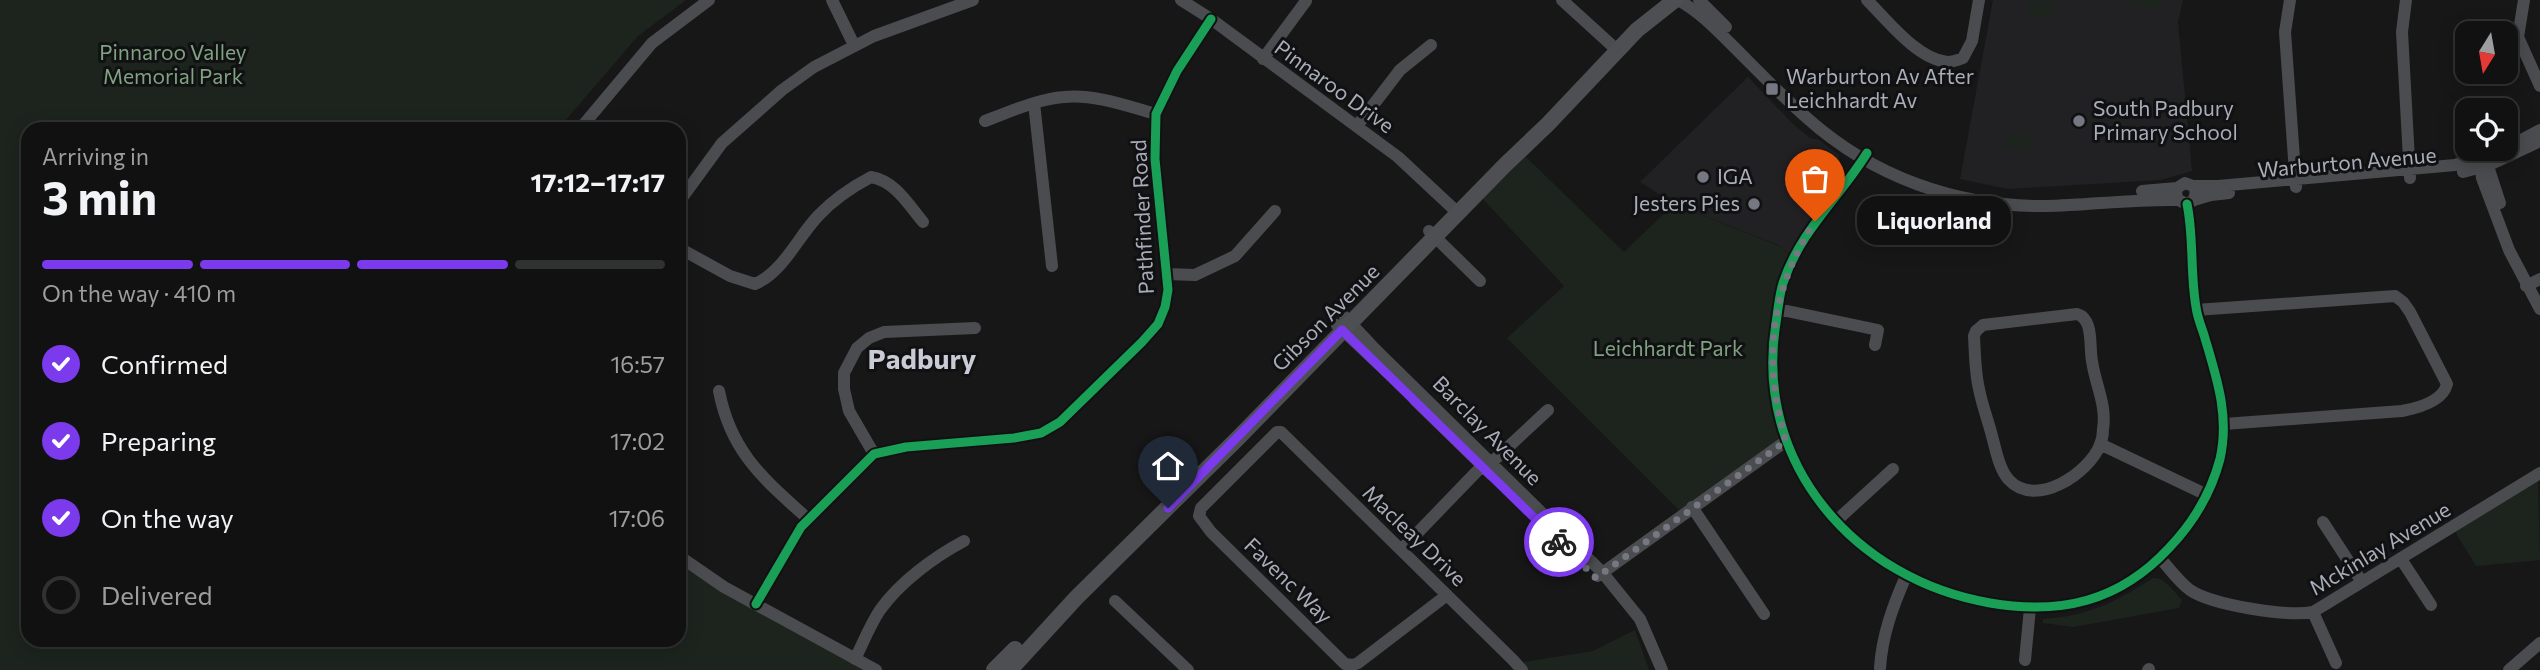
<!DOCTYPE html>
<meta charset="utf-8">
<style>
body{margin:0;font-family:Commissioner,sans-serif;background:#1a1a1a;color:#f1f3f6;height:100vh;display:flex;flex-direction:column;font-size:26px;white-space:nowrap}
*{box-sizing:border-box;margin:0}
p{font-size:23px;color:#9c9d9f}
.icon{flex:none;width:38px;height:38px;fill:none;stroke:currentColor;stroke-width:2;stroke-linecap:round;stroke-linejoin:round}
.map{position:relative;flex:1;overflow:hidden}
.panel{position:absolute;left:21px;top:122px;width:665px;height:525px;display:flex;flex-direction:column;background:#111;border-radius:21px;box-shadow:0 4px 18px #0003,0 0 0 2px #303131}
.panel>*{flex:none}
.needle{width:46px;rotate:191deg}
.tools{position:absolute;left:2455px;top:21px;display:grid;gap:14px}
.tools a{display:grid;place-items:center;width:63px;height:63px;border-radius:14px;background:#111;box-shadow:0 4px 18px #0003,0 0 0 2px #303131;font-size:35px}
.pin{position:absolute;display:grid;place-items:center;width:60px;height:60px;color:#fff;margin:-72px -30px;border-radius:50% 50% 50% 0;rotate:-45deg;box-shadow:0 0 7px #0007}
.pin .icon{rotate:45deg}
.courier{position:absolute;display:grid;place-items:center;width:70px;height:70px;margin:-35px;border:5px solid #7c3aed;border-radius:50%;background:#fff;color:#222;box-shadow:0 2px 9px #0007}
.bubble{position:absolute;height:49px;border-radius:21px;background:#111;box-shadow:0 4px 18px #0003,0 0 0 2px #303131;font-size:23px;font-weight:700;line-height:49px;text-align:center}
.summary em{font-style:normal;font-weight:700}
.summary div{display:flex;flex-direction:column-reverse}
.summary{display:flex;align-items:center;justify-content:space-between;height:119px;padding:0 21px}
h1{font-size:46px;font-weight:700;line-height:52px}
.bar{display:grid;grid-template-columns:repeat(4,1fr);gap:10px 7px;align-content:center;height:84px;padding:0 21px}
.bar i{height:9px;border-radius:5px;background:#303131}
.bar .active{background:#7c3aed}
.bar p{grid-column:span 4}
ol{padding:0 21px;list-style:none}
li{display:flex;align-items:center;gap:21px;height:77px}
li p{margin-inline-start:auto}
li .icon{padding:7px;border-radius:50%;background:#7c3aed;color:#fff;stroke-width:4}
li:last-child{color:#9c9d9f}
li i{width:38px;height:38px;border:4px solid #303131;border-radius:50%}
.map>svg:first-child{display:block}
.built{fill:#212123}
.green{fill:#1d241e}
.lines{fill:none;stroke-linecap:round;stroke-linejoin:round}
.minor{stroke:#4b4c50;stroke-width:12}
.major{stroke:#4d4f52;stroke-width:16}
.cycleway-casing{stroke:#111113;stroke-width:13}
.cycleway{stroke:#1a9f57;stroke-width:9}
.done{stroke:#757880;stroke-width:7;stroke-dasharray:0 12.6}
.route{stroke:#7c3aed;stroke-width:9}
.poi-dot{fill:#757880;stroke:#111113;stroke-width:2.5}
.labels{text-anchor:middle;stroke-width:6;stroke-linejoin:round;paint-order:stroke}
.park-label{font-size:21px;fill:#7fa381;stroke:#111113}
.poi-label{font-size:21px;fill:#a8adb8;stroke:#111113;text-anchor:start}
.street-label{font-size:21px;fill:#a8adb8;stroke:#111113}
.district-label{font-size:28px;font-weight:bold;fill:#c9ccd4;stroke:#111113}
</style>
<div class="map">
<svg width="2540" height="670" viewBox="0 0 2540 670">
<rect width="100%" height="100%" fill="#171717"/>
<path class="built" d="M1993,0h190l-5,22 14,149 -31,9 -154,9 -47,-10z
M1748,77l45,47 17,14 9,2 20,15 1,19 -46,84 -16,-13 -104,-41 -34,-22z"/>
<path class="green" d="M0,0h686l-48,36 -80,93 -530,1v510h651v-79l190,109h-869z
M2030,0l27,5 -3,14 -27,-5z
M2120,0h41l-2,10 -40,-8z
M2006,134l25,1 -1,15 -24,-1z
M1525,156l99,96 50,-48 105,42 15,12 -19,71 11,112 -107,69 -172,-172 57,-52 -82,-88z
M2538,479l2,81 -64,6 -22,-36z
M2153,578c12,-1 21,14 29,22l-3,8 -106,19 -30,-4v-4c45,-3 73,-17 110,-41z
M1635,630l14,40h-129l-3,-7 76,-12z"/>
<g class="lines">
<path class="minor" d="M832,0l22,45
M1181,0l30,19 187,138 60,56
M1562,0l56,51
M1678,0c22,12 39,30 57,48 23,23 47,48 72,70 66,59 150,89 239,88 44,-1 88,-7 132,-6
M1699,0l27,27
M1867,0c20,20 50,59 80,62 5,0 11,-2 16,-4l9,-17 7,-41
M2290,0l-5,32 11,155
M2406,0l-4,32 8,146
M2524,0l-6,37 22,49
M1263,59l43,-58
M1034,103l18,163
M985,121c25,-9 52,-22 79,-24 31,-3 63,9 92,17
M1357,126l43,-56 31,-25
M579,130l73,-87 57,-43
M2506,148l34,-18
M1867,153c-28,45 -67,78 -84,130 -4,13 -5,27 -7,40 -23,140 79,257 214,280 70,12 129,-1 179,-55 24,-25 42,-55 51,-89 10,-44 -4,-83 -16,-124 -3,-9 -7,-19 -8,-28 -6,-34 -2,-70 -9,-103
M2486,160l14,43
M2480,161l2,17 27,72 31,59
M2463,172l26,-7 51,-24
M2193,186l3,5 -2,9 -7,4 -9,-4 -2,-6 1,-6 8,-5 8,3h25l237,-21 49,-16
M2142,191l35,-3
M2194,200l17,-5 18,-2
M679,202l43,-59 60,-53 32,-23 60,-31 99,-36
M1429,231l51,50
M679,248l51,28 25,8c28,-12 43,-47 63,-68 15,-16 34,-29 53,-39 24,4 37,27 52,45
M1167,274l28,1 40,-19 40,-45
M2526,286l14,-7
M1778,309l100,21 -3,15
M2196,310l199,-14 8,6 7,10 37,72c-4,17 -29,24 -45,27l-178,13
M2077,314c17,5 12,32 15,47 3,23 15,44 11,68 0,5 -1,11 -3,16 -11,28 -64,64 -91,35 -10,-11 -13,-30 -17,-44 -4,-16 -10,-31 -13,-47 -4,-17 -4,-35 -5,-53l2,-5 7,-6z
M1345,317l31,33 226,222 38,47 22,51
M1337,325l50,47
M719,391c12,62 45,88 89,128
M1415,400l77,75
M2100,444l107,51
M874,454l-25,-43 -5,-22v-16l13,-25 12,-10 15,-6 91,-4
M1692,507l72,107
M1836,521l57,-52
M2323,522l39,60
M1401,550l81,-84 9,-3 57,-53
M679,556l45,31 152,83
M2160,558c9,10 19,24 30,32 22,15 97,27 123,22l227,-139
M2401,559l30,46
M1598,576l188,-135
M1447,595l-89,68 -5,2 -8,-1 -134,-132 -12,-16 2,-8 76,-76h4c77,76 155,152 232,228l9,10
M1115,601l73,69
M756,604l45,-77 73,-73 32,-7 108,-9 27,-5 19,-11 82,-80 16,-18 7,-17 3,-17 -13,-131 1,-45 21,-43 34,-52
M2313,612l23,51
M855,659c8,-16 15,-34 25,-49 20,-28 54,-53 84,-69
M2025,660l5,-52
M1880,668c2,-33 13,-62 26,-92
M2148,670l1,-1
M2509,670l31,-27"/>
<path class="major" d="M994,670l21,-21
M1010,670l66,-72 161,-159 268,-274 43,-41 89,-94 38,-30"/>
<defs>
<path id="cycleway" d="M1867,153c-28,45 -67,78 -84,130 -4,13 -5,27 -7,40 -23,140 79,257 214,280 70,12 129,-1 179,-55 24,-25 42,-55 51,-89 10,-44 -4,-83 -16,-124 -3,-9 -7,-19 -8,-28 -6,-34 -2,-70 -9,-103
M756,604l45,-77 73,-73 32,-7 108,-9 27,-5 19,-11 82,-80 16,-18 7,-17 3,-17 -13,-131 1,-45 21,-43 34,-52"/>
</defs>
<use href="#cycleway" class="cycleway-casing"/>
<use href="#cycleway" class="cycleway"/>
</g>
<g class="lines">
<path class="done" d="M1559,542l37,36 190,-137c-24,-80 -16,-150 29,-220"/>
<path class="route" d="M1168,508l174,-178 217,212"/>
</g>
<g class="poi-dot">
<rect x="1765" y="82" width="14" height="14" rx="3.5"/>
<circle cx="2079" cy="121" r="7"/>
<circle cx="1703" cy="177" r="7"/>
<circle cx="1754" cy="204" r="7"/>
</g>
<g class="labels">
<g class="park-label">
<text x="173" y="60">Pinnaroo Valley<tspan x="173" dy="24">Memorial Park</tspan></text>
<text x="1668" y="356">Leichhardt Park</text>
</g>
<g class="poi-label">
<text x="1786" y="84">Warburton Av After<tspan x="1786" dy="24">Leichhardt Av</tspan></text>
<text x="2093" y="116">South Padbury<tspan x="2093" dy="24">Primary School</tspan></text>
<text x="1717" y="184">IGA</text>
<text x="1740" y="211" text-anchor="end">Jesters Pies</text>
</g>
<g class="street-label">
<text transform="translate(1334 87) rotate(36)" y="7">Pinnaroo Drive</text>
<text transform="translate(2347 163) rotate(-5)" y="7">Warburton Avenue</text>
<text transform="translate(1143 217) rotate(-93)" y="7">Pathfinder Road</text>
<text transform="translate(1326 318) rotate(-45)" y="7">Gibson Avenue</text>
<text transform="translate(1487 431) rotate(45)" y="7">Barclay Avenue</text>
<text transform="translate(1414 536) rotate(44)" y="7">Macleay Drive</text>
<text transform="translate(2380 549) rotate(-31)" y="7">Mckinlay Avenue</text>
<text transform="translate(1288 581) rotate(44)" y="7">Favenc Way</text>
</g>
<g class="district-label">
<text x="922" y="369">Padbury</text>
</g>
</g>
</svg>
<div class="tools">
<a><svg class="needle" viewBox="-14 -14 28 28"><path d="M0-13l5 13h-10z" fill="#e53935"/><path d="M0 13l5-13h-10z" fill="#9c9d9f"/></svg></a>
<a><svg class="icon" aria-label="locate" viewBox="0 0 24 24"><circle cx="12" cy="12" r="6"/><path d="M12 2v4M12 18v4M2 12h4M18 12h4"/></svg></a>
</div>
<div class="pin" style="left:1815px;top:221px;background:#ea580c"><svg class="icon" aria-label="bag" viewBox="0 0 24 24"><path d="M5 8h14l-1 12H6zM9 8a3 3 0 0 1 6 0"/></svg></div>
<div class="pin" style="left:1168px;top:508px;background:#1f2937"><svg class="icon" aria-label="home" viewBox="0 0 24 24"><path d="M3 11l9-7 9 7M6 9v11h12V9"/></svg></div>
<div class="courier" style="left:1559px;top:542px"><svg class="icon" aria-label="bike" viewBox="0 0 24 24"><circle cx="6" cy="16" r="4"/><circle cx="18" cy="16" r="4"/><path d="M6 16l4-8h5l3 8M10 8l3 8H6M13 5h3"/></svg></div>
<div class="bubble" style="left:1857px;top:196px;width:154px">Liquorland</div>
<section class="panel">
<div class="summary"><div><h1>3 min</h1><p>Arriving in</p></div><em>17:12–17:17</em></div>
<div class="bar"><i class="active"></i><i class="active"></i><i class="active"></i><i></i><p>On the way · 410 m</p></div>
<ol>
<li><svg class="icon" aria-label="check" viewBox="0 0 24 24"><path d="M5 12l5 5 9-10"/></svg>Confirmed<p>16:57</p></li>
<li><svg class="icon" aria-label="check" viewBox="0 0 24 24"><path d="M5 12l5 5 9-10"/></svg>Preparing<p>17:02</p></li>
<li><svg class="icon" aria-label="check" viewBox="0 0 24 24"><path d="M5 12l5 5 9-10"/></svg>On the way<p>17:06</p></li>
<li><i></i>Delivered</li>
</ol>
</section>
</div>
